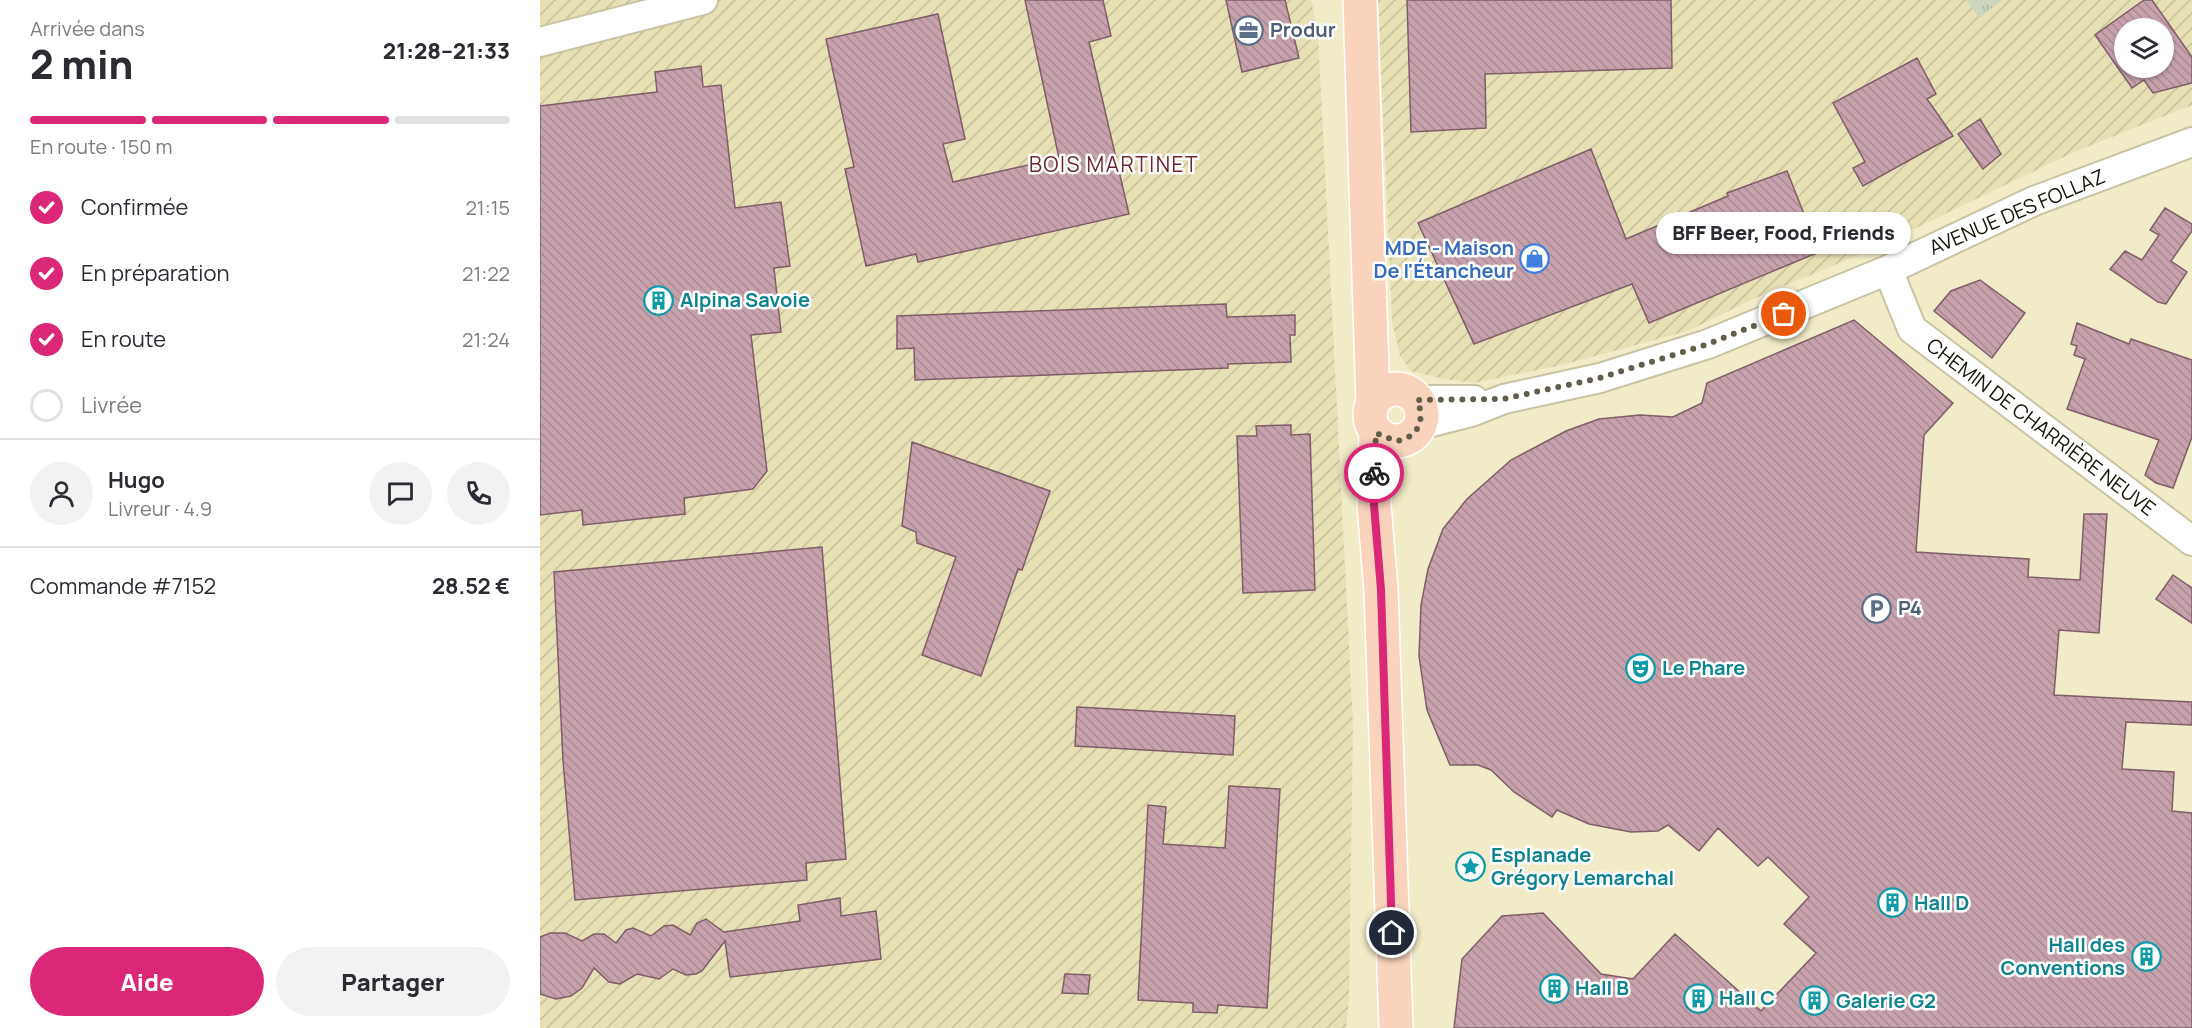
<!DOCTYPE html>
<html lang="fr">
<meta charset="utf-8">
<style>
body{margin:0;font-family:Manrope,sans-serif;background:#f2f2f3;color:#2b2b33;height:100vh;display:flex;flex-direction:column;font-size:22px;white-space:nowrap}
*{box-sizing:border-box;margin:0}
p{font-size:20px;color:#7c7c81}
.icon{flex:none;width:33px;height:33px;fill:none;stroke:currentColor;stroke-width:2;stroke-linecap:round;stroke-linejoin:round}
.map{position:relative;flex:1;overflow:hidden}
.side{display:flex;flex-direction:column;background:#fff;width:540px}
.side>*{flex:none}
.tools{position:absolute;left:1574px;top:18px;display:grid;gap:12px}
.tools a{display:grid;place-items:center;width:60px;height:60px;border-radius:50%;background:#fff;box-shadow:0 2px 4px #0004;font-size:30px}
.pin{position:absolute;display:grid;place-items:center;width:51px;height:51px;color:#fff;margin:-26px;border:3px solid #fff;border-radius:50%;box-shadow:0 2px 6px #0007}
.courier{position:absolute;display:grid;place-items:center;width:60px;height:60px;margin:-30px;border:4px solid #db2777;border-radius:50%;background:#fff;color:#222;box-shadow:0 2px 8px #0007}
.bubble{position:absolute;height:42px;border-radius:21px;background:#fff;box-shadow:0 2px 4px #0004;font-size:20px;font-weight:800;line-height:42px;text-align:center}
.headline em{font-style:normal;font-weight:800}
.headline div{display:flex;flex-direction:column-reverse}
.headline{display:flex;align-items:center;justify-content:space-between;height:102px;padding:0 30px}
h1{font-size:39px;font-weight:800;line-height:45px}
.bar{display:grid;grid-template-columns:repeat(4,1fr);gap:9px 6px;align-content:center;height:72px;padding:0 30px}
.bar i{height:8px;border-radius:4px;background:#e1e1e2}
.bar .current{background:#db2777}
.bar p{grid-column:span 4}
.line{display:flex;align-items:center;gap:15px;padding:0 30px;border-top:2px solid #e1e1e2}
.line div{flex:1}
.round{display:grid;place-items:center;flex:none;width:63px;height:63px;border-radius:32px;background:#f2f2f3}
ol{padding:0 30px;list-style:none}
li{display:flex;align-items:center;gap:18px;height:66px}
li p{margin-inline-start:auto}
li .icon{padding:6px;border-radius:50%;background:#db2777;color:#fff;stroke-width:4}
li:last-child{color:#7c7c81}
li i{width:33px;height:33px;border:3px solid #e1e1e2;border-radius:50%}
.button{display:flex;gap:12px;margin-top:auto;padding:12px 30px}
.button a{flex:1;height:69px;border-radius:36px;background:#db2777;color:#fff;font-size:24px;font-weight:800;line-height:69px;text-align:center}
.button a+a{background:#f2f2f3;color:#2b2b33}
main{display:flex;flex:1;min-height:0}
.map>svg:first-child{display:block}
.industrial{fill:url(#industrial-furrows);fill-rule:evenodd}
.grass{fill:url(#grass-tufts)}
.building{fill:url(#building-back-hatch);stroke:#7f5d68;stroke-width:1.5;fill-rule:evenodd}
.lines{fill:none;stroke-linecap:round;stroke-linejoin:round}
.minor-casing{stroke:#cac4a2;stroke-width:32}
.major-casing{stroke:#fff;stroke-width:36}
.minor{stroke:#fff;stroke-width:28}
.major{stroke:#fad3bd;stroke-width:33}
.done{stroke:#625e4a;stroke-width:6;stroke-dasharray:0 10.8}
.route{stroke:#db2777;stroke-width:8}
.labels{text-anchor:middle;stroke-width:5;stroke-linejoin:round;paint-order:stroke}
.service-label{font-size:20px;font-weight:bold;fill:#4e5e75;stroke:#fff;text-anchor:start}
.street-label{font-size:20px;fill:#151206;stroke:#fff}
.shop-label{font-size:20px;font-weight:bold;fill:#366cbe;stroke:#fff;text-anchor:end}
.culture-label{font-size:20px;font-weight:bold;fill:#0d838f;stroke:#fff;text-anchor:start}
.neighbourhood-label{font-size:21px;letter-spacing:1.5px;fill:#6c262f;stroke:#fff}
</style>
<main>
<section class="side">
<div class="headline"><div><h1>2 min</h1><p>Arrivée dans</p></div><em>21:28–21:33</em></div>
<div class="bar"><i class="current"></i><i class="current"></i><i class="current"></i><i></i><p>En route · 150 m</p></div>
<ol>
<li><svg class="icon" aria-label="check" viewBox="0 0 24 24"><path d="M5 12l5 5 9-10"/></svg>Confirmée<p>21:15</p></li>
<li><svg class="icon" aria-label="check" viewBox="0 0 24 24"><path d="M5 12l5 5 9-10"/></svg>En préparation<p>21:22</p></li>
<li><svg class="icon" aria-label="check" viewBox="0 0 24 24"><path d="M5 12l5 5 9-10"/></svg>En route<p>21:24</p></li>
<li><i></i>Livrée</li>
</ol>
<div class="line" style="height:108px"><a class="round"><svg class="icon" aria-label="person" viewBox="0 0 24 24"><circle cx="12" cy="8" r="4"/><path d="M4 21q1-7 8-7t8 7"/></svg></a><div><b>Hugo</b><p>Livreur · 4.9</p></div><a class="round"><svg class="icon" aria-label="chat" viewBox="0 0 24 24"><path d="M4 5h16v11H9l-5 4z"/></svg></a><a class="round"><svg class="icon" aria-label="phone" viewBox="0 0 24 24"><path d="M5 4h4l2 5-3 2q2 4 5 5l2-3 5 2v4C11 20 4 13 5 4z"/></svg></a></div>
<div class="line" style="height:78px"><div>Commande #7152</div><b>28.52 €</b></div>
<div class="button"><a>Aide</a><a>Partager</a></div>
</section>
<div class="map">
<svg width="1652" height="1028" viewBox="0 0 1652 1028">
<defs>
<pattern id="industrial-furrows" width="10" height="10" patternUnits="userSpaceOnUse" patternTransform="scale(1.5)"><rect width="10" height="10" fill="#e7e0b5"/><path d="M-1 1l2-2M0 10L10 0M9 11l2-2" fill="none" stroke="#c5bf9a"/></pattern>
<pattern id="grass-tufts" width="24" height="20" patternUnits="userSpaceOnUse" patternTransform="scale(1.5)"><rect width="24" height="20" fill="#ccd6bd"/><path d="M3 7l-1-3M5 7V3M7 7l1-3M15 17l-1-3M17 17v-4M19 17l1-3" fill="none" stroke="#aeb7a1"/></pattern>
<pattern id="building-back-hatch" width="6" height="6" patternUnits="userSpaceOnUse" patternTransform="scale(1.5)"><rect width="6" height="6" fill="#c7a2ad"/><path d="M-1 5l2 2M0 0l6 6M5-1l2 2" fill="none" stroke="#aa8a93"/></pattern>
</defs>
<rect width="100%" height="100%" fill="#f1ebc8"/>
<path class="industrial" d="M0,0h771l7,33 35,692 -4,274 -3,29h-806z
M838,0h814v105l-120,48 -206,99 -113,47 -65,32 -126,34 -88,18 -30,-4 -33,-8 -11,-15 -8,-35zM1584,28h39v40h-39z"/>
<path class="grass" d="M1426,0h36l-23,18z"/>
<path class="building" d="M485,0h78l8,36 -22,6 40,172 -211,48 -2,-8 -50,12 -21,-97 9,-2 -28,-128 112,-25 27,125 -22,5 10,38 106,-24z
M686,0h59l14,58 -57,14z
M867,0h264l1,68 -187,6 1,54 -75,4z
M1604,0h8l40,57v26l-39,10 -9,-13 -12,8 -37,-53zM1584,28h39v40h-39z
M1377,58l19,36 -9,5 26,37 -90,50 -10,-18 12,-6 -32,-59z
M161,66l2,21 18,-2 14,123 46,-6 9,64 -16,2 7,64 -30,3 16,136 -14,18 -69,9 1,16 -102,11 -1,-15 -42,5v-409l117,-14 -2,-20z
M1440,119l21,35 -18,15 -25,-35z
M1051,149l35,90 102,-43 -1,-3 60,-22 32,81 -170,71 -17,-39 -158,60 -56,-121z
M1625,208l27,16v7l-21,30 16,11 -21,32 -8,-2 -48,-33 15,-18 17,9 17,-25 -9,-5z
M1440,280l45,33 -33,45 -58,-47 17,-20z
M686,304l1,13 68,-2v20h-5l1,27 -63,2v4l-313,12 -1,-32 -17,1v-33z
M1314,320l99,83 -29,32 -8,117 113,7 -1,18 52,3 4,-66h23l-8,119 -40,-3 -5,65 138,7v23l-66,-3 -4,47 52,3 -2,39 20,2v215h-738l8,-69 40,-43 41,-3 58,61 32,5 42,-45 86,77 55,-58 -32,-29 25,-27 -41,-40 -10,9 -40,-38 -19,23 -31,-26 -10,6 -27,1 -42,-8 -32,-14 -5,7 -38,-25 -23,-22 -13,-5h-28l-23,-55 -8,-54 2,-51 7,-36 15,-40 24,-30 44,-39 55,-29 33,-12 41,-4 33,2 29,-14 5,-20z
M1537,323l52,21 2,-5 61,21v77l-19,51 -17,-5 -11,-8 14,-35 -92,-31 18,-50 -11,-4 3,-9 -6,-2z
M751,425v10l19,-1 5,156 -72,3 -6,-157h20l-1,-10z
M372,442l138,49 -28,79 -4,-1 -37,107 -59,-21 34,-98 -39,-14 -1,-11 -14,-6z
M282,547l24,312 -40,4 1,17 -232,20 -12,-139 -9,-189z
M1633,575l19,13v35l-36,-24z
M537,707l158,9 -2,39 -158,-9z
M689,786l51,3 -13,219 -49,-3 -1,8 -24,-1v-9l-55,-3 10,-195 18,2 -3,37 62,4z
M300,898l1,18 35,-5 5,48 -151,18 -5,-36 -23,30 -6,3 -10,1 -13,-6 -14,10 -22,-5 -17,10 -11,-2 -15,-14 -12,20 -11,8 -15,3 -16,-5v-57l10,-4h15l17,8 12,-7h10l12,9 10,-13 7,-2 18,8 13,-10 9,-1 17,10 7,-12 9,-4 18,13 76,-11 -2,-16z
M525,974l25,1 -2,19 -26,-1z"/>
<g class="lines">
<defs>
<path id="minor" d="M0,42l163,-42
M1348,270l24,59 280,212
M877,400h57
M880,425l51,-13 33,-13 96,-21 108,-34 180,-74 146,-69 158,-59"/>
<path id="major" d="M820,0l13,402
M830 415a26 26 0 1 1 52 0a26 26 0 1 1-52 0Z
M836,433l-2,72 7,85 15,438"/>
</defs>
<use href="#minor" class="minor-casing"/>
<use href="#major" class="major-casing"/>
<use href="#minor" class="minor"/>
<use href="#major" class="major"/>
</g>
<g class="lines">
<path class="done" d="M834,473l2,-40 20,8c22,-3 30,-21 21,-41l86,-1 97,-21 108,-34 76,-30"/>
<path class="route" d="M834,473v32l7,85 11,343"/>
</g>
<defs>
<symbol id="office-ring" viewBox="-11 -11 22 22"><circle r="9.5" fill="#fff" stroke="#5c6f8a" stroke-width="1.5"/><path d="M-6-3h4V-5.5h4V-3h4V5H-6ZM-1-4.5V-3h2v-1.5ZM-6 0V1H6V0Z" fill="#5c6f8a"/></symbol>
<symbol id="shop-ring" viewBox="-11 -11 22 22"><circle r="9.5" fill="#fff" stroke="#3f7fe0" stroke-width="1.5"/><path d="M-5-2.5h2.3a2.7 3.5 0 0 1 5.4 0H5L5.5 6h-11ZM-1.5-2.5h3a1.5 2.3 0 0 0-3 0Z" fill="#3f7fe0"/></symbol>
<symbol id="building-ring" viewBox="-11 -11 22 22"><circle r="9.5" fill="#fff" stroke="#0f9aa8" stroke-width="1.5"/><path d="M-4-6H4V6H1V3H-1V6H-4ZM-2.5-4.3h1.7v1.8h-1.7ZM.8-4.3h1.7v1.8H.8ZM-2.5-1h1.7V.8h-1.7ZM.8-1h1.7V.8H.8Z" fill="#0f9aa8"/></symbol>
<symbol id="parking-ring" viewBox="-11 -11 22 22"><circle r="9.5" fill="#fff" stroke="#5c6f8a" stroke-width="1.5"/><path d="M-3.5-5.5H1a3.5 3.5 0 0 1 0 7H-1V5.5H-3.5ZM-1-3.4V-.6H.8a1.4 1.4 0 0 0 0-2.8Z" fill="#5c6f8a"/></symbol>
<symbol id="theatre-ring" viewBox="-11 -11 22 22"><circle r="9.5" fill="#fff" stroke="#0f9aa8" stroke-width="1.5"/><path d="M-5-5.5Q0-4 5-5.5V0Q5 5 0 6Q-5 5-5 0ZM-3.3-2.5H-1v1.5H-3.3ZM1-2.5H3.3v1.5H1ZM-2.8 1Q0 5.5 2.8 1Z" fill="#0f9aa8"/></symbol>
<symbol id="sight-ring" viewBox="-11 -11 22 22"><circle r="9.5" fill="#fff" stroke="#0f9aa8" stroke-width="1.5"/><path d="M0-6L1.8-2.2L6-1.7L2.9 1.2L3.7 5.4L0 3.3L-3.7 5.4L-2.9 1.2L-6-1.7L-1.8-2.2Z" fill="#0f9aa8"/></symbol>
</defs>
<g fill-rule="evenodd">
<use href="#office-ring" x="692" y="14" width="33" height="33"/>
<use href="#shop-ring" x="978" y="242" width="33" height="33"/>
<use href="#building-ring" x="102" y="284" width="33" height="33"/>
<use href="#parking-ring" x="1320" y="592" width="33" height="33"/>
<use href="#theatre-ring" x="1084" y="652" width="33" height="33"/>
<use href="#sight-ring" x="914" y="850" width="33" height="33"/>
<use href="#building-ring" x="1336" y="886" width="33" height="33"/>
<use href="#building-ring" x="1590" y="940" width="33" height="33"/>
<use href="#building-ring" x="998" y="972" width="33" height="33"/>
<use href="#building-ring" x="1142" y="982" width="33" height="33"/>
<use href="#building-ring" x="1258" y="984" width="33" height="33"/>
</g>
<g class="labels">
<g class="service-label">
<text x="730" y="37">Produr</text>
<text x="1358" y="615">P4</text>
</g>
<g class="street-label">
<text transform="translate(1477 212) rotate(-23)" y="7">AVENUE DES FOLLAZ</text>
<text transform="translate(1501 427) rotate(37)" y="7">CHEMIN DE CHARRIÈRE NEUVE</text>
</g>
<g class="shop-label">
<text x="974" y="255">MDE - Maison<tspan x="974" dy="23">De l'Étancheur</tspan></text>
</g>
<g class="culture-label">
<text x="140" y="307">Alpina Savoie</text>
<text x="1122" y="675">Le Phare</text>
<text x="951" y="862">Esplanade<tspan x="951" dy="23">Grégory Lemarchal</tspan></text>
<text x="1374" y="910">Hall D</text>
<text x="1585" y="952" text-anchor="end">Hall des<tspan x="1585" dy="23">Conventions</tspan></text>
<text x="1035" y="995">Hall B</text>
<text x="1179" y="1005">Hall C</text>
<text x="1296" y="1008">Galerie G2</text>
</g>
<g class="neighbourhood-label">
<text x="574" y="172">BOIS MARTINET</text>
</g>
</g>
</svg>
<div class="tools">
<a><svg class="icon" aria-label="layers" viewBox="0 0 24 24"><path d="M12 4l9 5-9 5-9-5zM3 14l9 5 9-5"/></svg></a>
</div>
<div class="pin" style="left:1244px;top:314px;background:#ea580c"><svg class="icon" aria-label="bag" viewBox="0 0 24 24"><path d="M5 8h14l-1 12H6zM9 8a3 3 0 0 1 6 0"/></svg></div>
<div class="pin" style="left:852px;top:933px;background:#1f2937"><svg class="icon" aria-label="home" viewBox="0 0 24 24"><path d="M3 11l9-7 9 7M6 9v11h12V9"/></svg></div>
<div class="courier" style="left:834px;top:473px"><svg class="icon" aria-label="bike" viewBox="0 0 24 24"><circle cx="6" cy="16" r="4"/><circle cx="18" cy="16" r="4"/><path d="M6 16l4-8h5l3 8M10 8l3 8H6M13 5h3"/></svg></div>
<div class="bubble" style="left:1116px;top:212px;width:255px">BFF Beer, Food, Friends</div>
</div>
</main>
